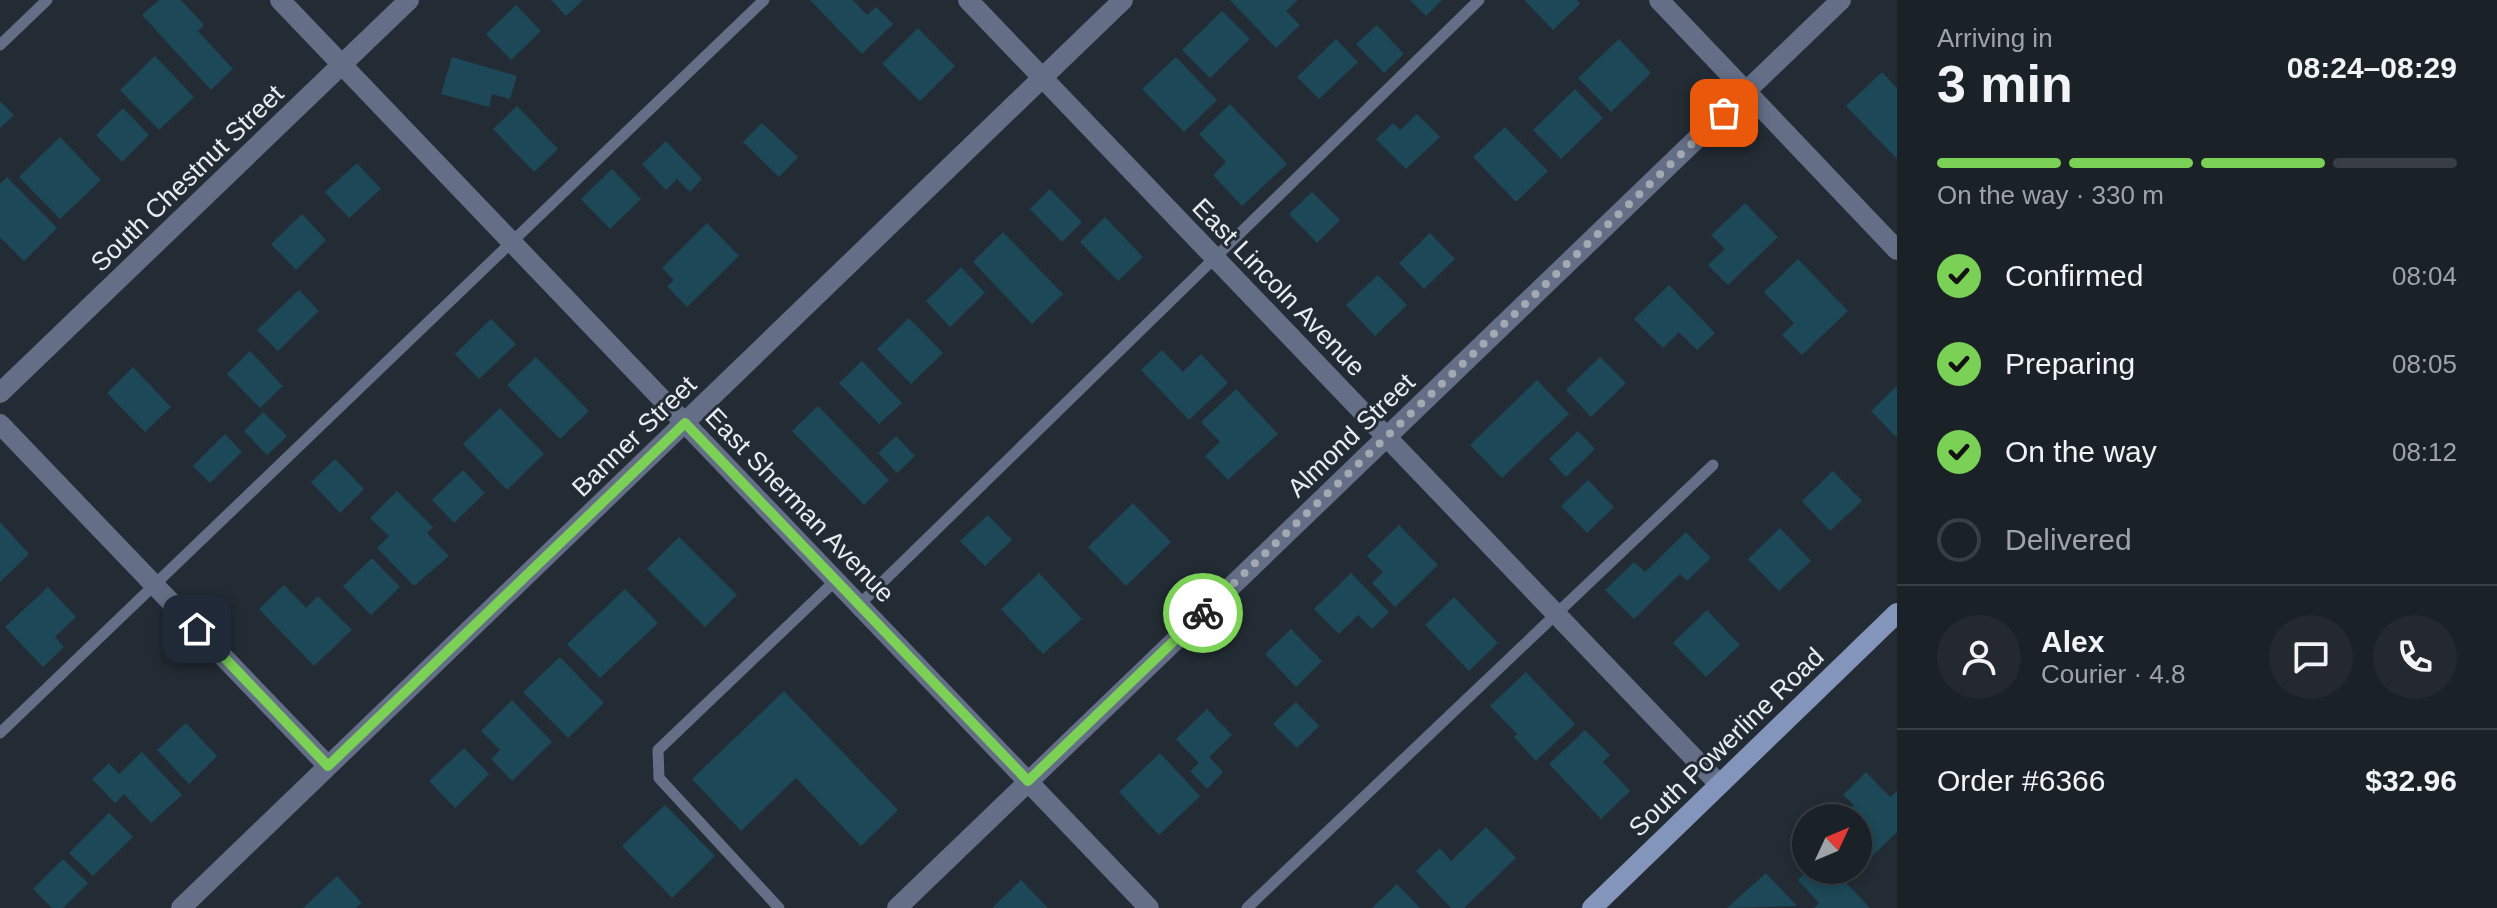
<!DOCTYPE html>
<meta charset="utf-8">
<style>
body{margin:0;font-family:Helvetica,sans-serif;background:#23292f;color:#f1f3f6;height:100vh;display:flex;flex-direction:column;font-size:30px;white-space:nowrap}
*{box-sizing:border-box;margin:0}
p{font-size:26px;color:#9fa3a7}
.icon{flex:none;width:44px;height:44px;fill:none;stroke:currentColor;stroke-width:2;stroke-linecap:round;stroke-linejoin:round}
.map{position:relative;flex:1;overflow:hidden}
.sheet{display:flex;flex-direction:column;background:#1a2127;width:600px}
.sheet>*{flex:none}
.needle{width:52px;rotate:46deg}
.fabs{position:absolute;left:1792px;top:804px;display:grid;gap:16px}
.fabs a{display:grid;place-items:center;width:80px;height:80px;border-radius:50%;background:#1a2127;box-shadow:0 4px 12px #0003,0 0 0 2px #383e44;font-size:40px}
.pin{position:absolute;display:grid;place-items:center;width:68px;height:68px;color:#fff;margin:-34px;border-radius:16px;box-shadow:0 4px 12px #0006}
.courier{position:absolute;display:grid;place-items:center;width:80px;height:80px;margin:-40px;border:6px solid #7bd156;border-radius:50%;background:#fff;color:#222;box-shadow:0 2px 10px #0007}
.summary em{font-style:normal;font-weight:700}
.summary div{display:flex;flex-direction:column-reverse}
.summary{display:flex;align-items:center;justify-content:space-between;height:136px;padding:0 40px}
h1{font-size:52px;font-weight:700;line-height:60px}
.bar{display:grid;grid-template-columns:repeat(4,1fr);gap:12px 8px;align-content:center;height:96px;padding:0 40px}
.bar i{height:10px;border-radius:6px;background:#383e44}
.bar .selected{background:#7bd156}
.bar p{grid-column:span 4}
.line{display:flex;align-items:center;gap:20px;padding:0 40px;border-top:2px solid #383e44}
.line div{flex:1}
.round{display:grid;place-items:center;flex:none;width:84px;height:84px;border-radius:42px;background:#23292f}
ol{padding:0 40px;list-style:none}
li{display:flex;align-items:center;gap:24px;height:88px}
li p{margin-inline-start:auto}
li .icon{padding:8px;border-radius:50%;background:#7bd156;color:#111;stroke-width:4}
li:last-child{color:#9fa3a7}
li i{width:44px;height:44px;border:4px solid #383e44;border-radius:50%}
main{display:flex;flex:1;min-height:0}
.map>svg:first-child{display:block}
.building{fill:#1c4857}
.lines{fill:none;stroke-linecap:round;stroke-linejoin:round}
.lane{stroke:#646f87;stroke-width:11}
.street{stroke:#646f87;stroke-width:20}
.secondary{stroke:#8495bc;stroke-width:20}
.done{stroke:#a2a9b0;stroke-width:8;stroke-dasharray:0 14.4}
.route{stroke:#7bd156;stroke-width:10}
.labels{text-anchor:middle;stroke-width:6;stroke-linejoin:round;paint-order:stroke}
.street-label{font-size:26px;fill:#e7edf2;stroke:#232c34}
</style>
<main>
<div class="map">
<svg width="1897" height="908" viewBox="0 0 1897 908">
<rect width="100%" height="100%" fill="#232c34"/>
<path class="building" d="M159,0h22l23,25 -6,6 35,38 -22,21 -69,-75z
M551,0h32l-17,16z
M810,0h43l14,15 9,-8 17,17 -31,30z
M1230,0h68l-12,11 14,14 -24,23z
M1410,0h32l-16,16z
M1524,0h53l3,4 -27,26z
M516,5l25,26 -30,29 -25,-26z
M1222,11l28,28 -40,39 -28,-28z
M1377,25l27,29 -20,19 -28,-29z
M918,28l37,38 -35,35 -38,-37z
M1336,39l22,23 -39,37 -22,-22z
M1619,39l32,34 -40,39 -33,-34z
M155,56l39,41 -35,33 -39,-40z
M452,57l65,19 -7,23 -18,-5 -3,13 -48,-13z
M1176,57l41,43 -33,32 -42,-43z
M1882,72l15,16v71l-51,-53z
M1575,89l28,29 -42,41 -28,-29z
M0,101l14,14 -14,13z
M1230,104l57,60 -45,42 -29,-31 13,-13 -27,-28z
M517,106l41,43 -24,23 -41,-43z
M123,108l26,27 -27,27 -26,-27z
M1417,114l23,23 -34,32 -30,-30 17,-16 7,7z
M762,123l36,34 -19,20 -36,-35z
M1505,127l43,44 -32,31 -43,-45z
M60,137l41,43 -41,39 -41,-42z
M666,141l36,38 -12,13 -13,-13 -11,11 -24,-26z
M357,163l24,26 -32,29 -24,-26z
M612,169l29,30 -31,30 -29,-30z
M7,177l50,51 -33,33 -24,-24v-53z
M1050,189l32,33 -20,20 -32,-33z
M1312,192l28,28 -23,23 -28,-29z
M1745,203l33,34 -50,48 -20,-20 17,-16 -14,-14z
M302,214l24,26 -30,30 -25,-26z
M1105,217l38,40 -25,24 -38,-39z
M707,223l32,33 -52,51 -20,-21 7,-6 -12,-12z
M1003,232l60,62 -31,30 -59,-62z
M1430,233l25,26 -31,30 -25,-26z
M1798,259l50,52 -46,44 -20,-20 12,-12 -30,-31z
M961,267l24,26 -35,34 -24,-26z
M1378,275l29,30 -32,31 -29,-31z
M1669,285l46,48 -18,17 -18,-18 -16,16 -29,-29z
M299,290l20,21 -41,40 -21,-21z
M909,318l34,35 -32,31 -34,-35z
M491,319l25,25 -37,35 -24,-25z
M1162,350l21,22 18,-18 27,29 -39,37 -48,-50z
M250,351l33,35 -23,22 -33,-34z
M536,357l53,54 -29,28 -53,-54z
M1600,357l26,26 -35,34 -25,-27z
M862,361l40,42 -23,21 -40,-41z
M133,367l38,40 -26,25 -38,-39z
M1537,380l32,34 -67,64 -32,-33z
M1897,386v52l-26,-27z
M1236,389l42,45 -50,46 -23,-24 15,-14 -19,-20z
M818,406l71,74 -25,25 -72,-74z
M500,408l44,46 -37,36 -44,-46z
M263,412l24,24 -20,19 -23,-24z
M1578,431l17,18 -29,28 -17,-18z
M225,434l17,18 -32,31 -17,-17z
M896,436l19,20 -18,17 -19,-20z
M335,459l29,30 -24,24 -29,-31z
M463,470l22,23 -31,30 -22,-23z
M1833,471l29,30 -32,30 -28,-30z
M1588,480l26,27 -27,26 -26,-27z
M397,491l36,36 -6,6 22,23 -35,30 -37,-38 12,-12 -19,-18z
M1133,503l38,39 -45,44 -38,-39z
M988,515l24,25 -27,26 -25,-25z
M0,522l29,32 -29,28z
M1399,525l39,40 -43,42 -23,-24 11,-11 -16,-16z
M1780,528l31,33 -32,30 -31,-32z
M1686,532l25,26 -24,23 -7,-7 -46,45 -29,-29 29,-28 11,10z
M679,537l58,58 -32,32 -58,-58z
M372,558l28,29 -29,28 -28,-29z
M1039,573l43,46 -39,35 -42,-45z
M1351,573l38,39 -17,17 -14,-14 -19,19 -25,-25z
M284,585l22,23 12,-12 34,34 -38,36 -55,-57z
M48,587l28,30 -21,20 9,10 -21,20 -38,-40z
M625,589l33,34 -58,55 -33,-34z
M1454,597l44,46 -29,28 -44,-46z
M1707,610l33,35 -34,32 -33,-34z
M1291,629l31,32 -26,26 -31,-33z
M560,657l44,46 -36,35 -45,-46z
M1526,672l49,52 -39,37 -22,-24 3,-3 -27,-28z
M784,691l114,119 -37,36 -65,-68 -55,53 -49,-52z
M512,700l40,42 -40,39 -21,-22 9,-9 -19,-19z
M1296,702l23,24 -22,22 -24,-24z
M1207,709l25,26 -23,22 14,15 -16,17 -17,-18 9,-8 -23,-24z
M186,723l31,33 -28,28 -32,-34z
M1585,730l25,25 -7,7 27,29 -29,28 -52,-55z
M464,748l25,26 -34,34 -26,-27z
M142,752l40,43 -31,28 -27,-29 -9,9 -23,-24 17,-16 10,11z
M1160,753l40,43 -41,39 -40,-43z
M1866,772l24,25 7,-6v41l-35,34 -4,-4v-44h-18l14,-13 -11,-10z
M665,805l50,51 -43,42 -50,-52z
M109,813l24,24 -40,39 -24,-23z
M1486,827l30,31 -52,50h-13l-35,-37 24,-23 11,13z
M63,859l25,24 -25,25h-11l-19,-19z
M1808,870h26l36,38h-56l5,-5 -21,-23z
M1766,873l31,33 -70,2z
M337,876l25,27 -6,5h-53z
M1021,880l27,28h-56z
M1397,884l23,24h-48z"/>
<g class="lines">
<path class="lane" d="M0,45l47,-45
M859,605l620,-605
M0,733c253,-246 511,-487 764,-733
M779,908l-120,-130 -1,-28 178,-170
M1247,908l466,-443"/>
<path class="street" d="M280,0l869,908
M968,0l751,784
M1659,0l238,250
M0,393l409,-393
M0,424l328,342
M181,908l942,-908
M897,908l944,-908"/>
<path class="secondary" d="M1592,908l305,-295"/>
</g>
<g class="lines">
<path class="done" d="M1203,613l521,-500"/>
<path class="route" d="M197,629l131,137 357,-343 343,358 175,-168"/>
</g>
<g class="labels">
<g class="street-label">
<text transform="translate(187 178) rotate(-44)" y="9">South Chestnut Street</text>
<text transform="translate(1279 287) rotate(46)" y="9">East Lincoln Avenue</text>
<text transform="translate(1351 435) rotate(-44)" y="9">Almond Street</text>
<text transform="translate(634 436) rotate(-44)" y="9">Banner Street</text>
<text transform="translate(800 505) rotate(46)" y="9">East Sherman Avenue</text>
<text transform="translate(1726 742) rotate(-44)" y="9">South Powerline Road</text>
</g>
</g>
</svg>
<div class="fabs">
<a><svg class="needle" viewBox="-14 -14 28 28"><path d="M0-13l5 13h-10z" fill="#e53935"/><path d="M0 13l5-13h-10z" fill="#9fa3a7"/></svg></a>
</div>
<div class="pin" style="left:1724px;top:113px;background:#ea580c"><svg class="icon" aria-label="bag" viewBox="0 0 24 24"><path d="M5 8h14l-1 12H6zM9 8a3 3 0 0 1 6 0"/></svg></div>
<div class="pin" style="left:197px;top:629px;background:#1f2937"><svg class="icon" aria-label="home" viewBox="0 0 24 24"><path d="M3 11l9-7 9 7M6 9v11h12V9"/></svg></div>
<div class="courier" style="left:1203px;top:613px"><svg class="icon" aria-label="bike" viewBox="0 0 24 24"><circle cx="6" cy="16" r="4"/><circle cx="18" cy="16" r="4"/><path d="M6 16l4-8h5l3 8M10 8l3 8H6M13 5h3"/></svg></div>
</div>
<section class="sheet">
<div class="summary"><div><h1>3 min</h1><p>Arriving in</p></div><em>08:24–08:29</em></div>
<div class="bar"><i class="selected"></i><i class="selected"></i><i class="selected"></i><i></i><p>On the way · 330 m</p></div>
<ol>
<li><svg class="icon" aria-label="check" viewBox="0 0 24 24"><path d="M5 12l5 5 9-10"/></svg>Confirmed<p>08:04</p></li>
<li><svg class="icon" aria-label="check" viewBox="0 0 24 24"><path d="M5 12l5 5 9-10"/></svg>Preparing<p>08:05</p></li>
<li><svg class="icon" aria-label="check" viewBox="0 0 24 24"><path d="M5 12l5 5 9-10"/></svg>On the way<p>08:12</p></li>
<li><i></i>Delivered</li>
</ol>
<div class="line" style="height:144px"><a class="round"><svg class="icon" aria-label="person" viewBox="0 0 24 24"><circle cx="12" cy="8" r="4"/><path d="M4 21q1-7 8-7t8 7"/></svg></a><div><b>Alex</b><p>Courier · 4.8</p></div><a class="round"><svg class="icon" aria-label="chat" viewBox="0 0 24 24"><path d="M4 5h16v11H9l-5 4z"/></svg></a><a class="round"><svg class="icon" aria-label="phone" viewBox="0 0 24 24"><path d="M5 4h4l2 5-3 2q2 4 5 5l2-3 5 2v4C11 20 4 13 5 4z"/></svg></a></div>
<div class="line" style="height:104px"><div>Order #6366</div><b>$32.96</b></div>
</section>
</main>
